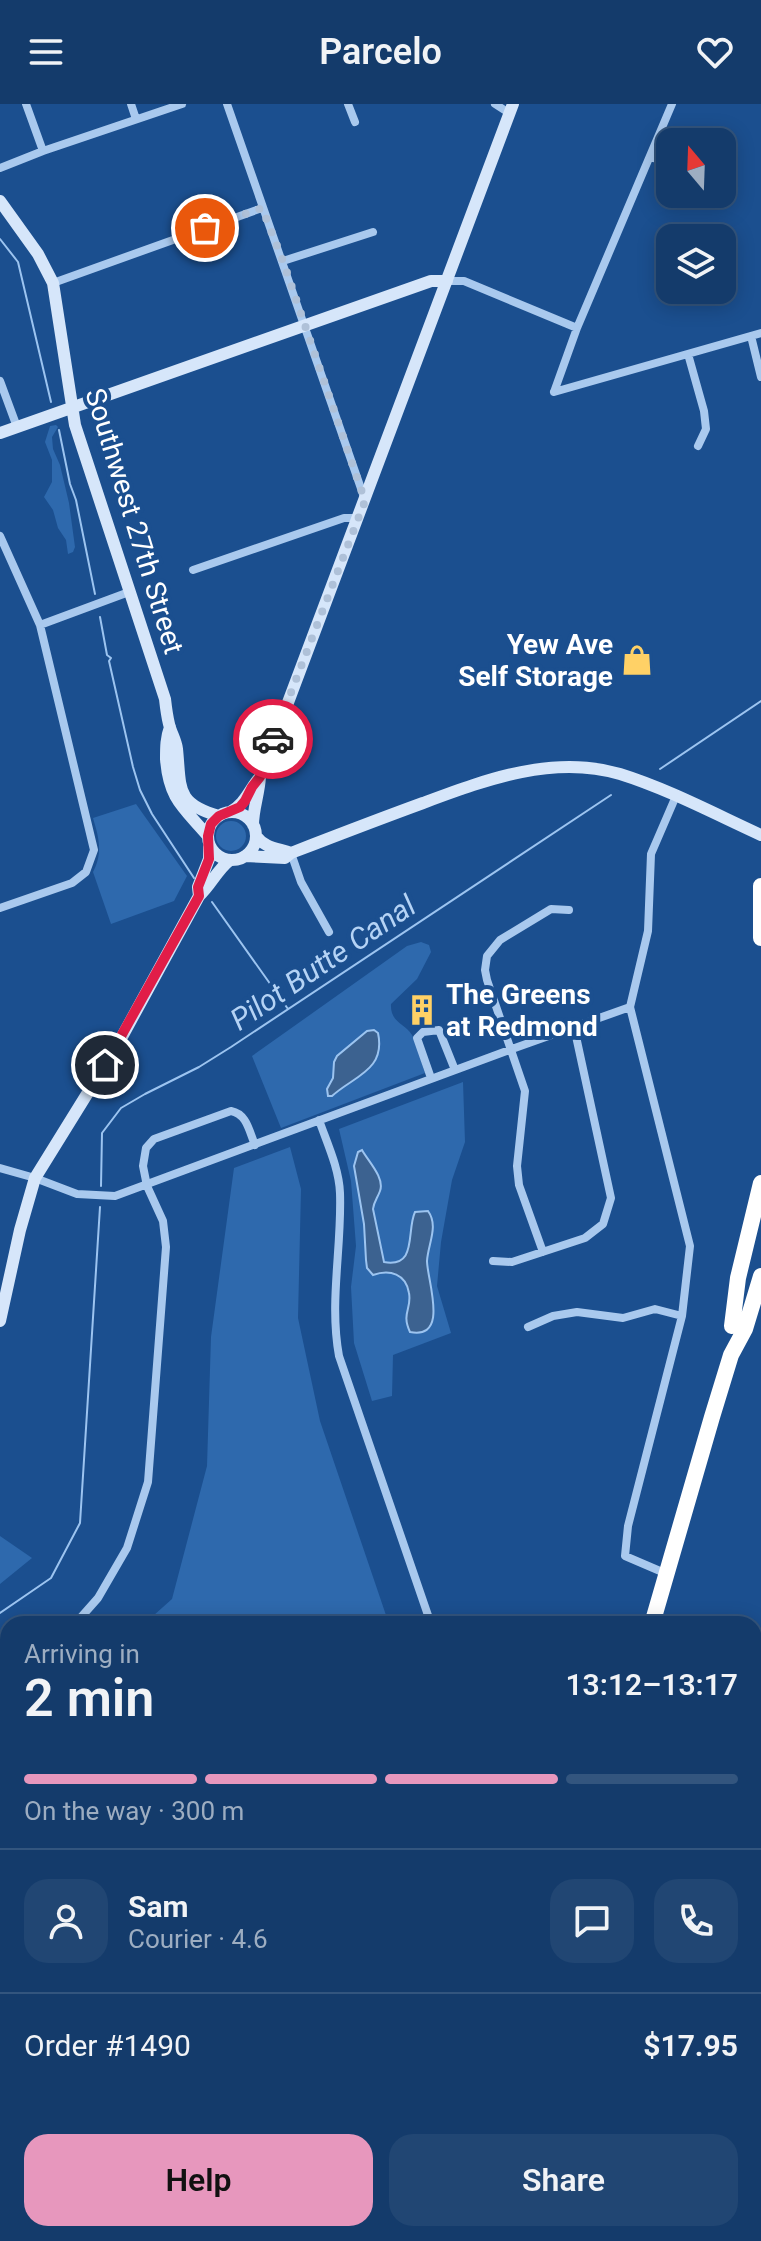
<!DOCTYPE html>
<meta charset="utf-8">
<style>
body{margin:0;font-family:Roboto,sans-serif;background:#214673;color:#f1f3f6;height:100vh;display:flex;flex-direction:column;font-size:30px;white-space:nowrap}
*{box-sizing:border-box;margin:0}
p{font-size:26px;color:#9dadc1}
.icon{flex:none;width:44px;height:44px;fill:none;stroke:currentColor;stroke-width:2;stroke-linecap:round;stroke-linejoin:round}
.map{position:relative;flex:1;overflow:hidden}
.drawer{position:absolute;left:0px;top:1512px;width:762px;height:626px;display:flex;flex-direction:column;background:#143b6b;border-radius:24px 24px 0 0;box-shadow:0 4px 20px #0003,0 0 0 2px #33557e}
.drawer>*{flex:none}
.needle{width:52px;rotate:341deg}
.tools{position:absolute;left:656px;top:24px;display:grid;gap:16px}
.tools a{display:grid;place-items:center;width:80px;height:80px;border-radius:16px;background:#143b6b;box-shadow:0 4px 20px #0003,0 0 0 2px #33557e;font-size:40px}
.pin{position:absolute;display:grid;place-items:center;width:68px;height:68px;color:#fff;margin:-34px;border:4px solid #fff;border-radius:50%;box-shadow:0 2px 8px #0007}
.courier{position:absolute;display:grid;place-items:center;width:80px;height:80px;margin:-40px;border:6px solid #e11d48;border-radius:50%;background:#fff;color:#222;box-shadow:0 2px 10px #0007}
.overview em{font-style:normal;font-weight:600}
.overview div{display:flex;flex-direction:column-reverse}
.overview{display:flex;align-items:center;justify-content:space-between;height:136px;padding:0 24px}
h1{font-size:52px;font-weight:600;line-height:60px}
.bar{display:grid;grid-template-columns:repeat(4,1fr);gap:12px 8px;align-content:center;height:96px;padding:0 24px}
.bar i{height:10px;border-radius:6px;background:#33557e}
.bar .on{background:#e797bd}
.bar p{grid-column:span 4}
.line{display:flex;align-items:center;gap:20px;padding:0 24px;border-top:2px solid #33557e}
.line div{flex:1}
.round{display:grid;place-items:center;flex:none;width:84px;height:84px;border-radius:24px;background:#214673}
.cta{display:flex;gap:16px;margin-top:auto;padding:16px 24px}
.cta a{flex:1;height:92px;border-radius:24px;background:#e797bd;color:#111;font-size:32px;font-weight:600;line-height:92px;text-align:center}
.cta a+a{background:#214673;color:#f1f3f6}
header{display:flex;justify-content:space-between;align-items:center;height:104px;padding:0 24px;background:#143b6b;font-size:36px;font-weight:600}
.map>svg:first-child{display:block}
.green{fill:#2e69ad}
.water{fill:#3c6290;stroke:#9cc4f0;stroke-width:2}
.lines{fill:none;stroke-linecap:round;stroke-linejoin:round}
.stream{stroke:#9cc4f0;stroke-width:2}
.street{stroke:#a9c9ee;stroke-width:8}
.secondary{stroke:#d6e6fa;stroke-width:12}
.highway{stroke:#fff;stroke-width:16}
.done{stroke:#afc1d8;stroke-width:8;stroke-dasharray:0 14.4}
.route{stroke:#e11d48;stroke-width:10}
.labels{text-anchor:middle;stroke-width:8;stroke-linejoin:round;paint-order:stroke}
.street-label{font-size:28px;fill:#fff;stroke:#1b4f8f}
.poi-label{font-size:28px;font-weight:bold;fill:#fff;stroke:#1b4f8f;text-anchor:end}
.water-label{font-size:30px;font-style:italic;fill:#b5d3f5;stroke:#1b4f8f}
</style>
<header><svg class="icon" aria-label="menu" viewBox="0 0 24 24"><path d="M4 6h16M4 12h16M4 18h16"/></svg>Parcelo<svg class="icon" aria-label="heart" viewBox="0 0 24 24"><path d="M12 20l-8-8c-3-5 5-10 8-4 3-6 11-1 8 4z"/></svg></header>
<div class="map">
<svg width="761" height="2137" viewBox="0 0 761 2137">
<rect width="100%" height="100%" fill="#1b4f8f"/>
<path class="green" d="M56,321l2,2 -6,10 1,12 7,16 9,38 6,44 -2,5 -5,2 -2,-14 -8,-12 -5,-18 -9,-13 8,-15v-22l-7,-18 5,-16z
M136,700l51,72 -13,25 -63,23 -18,-52c10,-19 6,-34 0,-54z
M216 732a15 15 0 1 1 30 0a15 15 0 1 1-30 0Z
M421,838l8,3 2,7 -14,27 -26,25c-1,19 14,19 21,31 6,11 9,27 13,38l-144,55 -29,-72 155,-110z
M463,978l2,60 -13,38 -11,62 -4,44 14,47 -58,22 -1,41 -20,5 -18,-58 -3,-56 5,-41 -5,-65 -12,-52z
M290,1043l11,42 -3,129 22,103 69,203h-245l28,-25 35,-133 4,-129 23,-169z
M0,1432l32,22 -32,26z
M754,1619l7,2v516h-268l2,-7h259z
M8,1632v183l-8,3v-180z
M24,2130h340l-1,7h-338z"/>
<path class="water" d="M374,926l4,3c8,37 -24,43 -46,63h-4l-1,-7 6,-11 1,-16 3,-6 30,-25z
M362,1046c6,11 23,28 18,41 -3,8 -6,10 -7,18l11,53c34,6 22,-31 31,-50l13,-1c11,15 0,33 -1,50 0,19 23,79 -17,71 -9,-19 2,-23 -1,-39 -3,-19 -19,-24 -36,-18l-6,-7 -1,-8 -2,-36 -10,-58 4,-14z"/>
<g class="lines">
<path class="stream" d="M0,135l18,23 33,140
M59,326l11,54 6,16 19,94
M100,513l7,38 4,3 -2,3 24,106 7,23 12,24 42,64
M660,665l101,-68
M212,798l76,107
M101,1082l1,-53 19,-25 24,-14 54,-27 32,-20 380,-252
M0,1509l51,-35 29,-55 20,-316"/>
<path class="street" d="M26,0l17,47
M131,0l5,15
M227,0l138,396
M348,0l7,18
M495,0l14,9
M651,53l19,7
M0,64l43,-17 139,-47
M283,157l90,-29
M447,177h17l113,47
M53,179l209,-75
M751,232l10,41
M688,250l16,57 2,18 -8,17
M0,277l17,46
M554,288l23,-64 95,-224
M554,288l207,-59
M0,432l40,89 54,225 -8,22 -14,11 -72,25
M193,466l151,-52h13
M40,521l89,-33
M676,692l-25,58 -3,77 -18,76 60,239 -8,70
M291,749l10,29 28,50
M431,974l-14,-40 6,-6 16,-2 16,40
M319,1016c8,23 20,48 21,73 2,54 -11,109 -1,163l92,268
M0,1064l35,10 42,16 38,2 397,-147 118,-42
M543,1148l-24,-67 -2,-19 8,-75 -38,-111 -2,-10 2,-14 13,-16 51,-31 18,1
M493,1157l19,1 73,-24 18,-14 8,-26 -37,-171
M528,1223l25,-11 24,-4 46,6 32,-9 27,7 -54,210 -3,30 42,18
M75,1520l23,-26 29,-50 21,-66 18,-235 -3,-26 -16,-35 -4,-20 3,-18 8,-9 77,-28c16,3 18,20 24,34
M0,1578l8,-5
M0,1868l8,-2"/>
<path class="secondary" d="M0,97l38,53 15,29 22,142 90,274c1,9 2,17 4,25 2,9 7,16 8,25 4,39 -2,55 42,67
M0,329l431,-152h16
M170,623c-4,11 -4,20 -4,32 3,40 17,48 42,77
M230,708c15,-8 19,-22 30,-35l253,-673
M208 732a24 24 0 1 1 48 0a24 24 0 1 1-48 0Z
M253,721c0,-16 6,-31 7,-48
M256,732c9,12 21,12 35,17
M245,752l40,2 6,-5c44,-17 88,-34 132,-50 62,-23 130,-49 197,-29 48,15 95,40 141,61
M199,792l-1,-9 11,-28v-12
M0,1217l20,-91 15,-52 83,-134 81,-148c12,-11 18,-26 31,-36"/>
<path class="highway" d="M761,782v52
M732,1222l6,-48 23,-95
M652,1520l60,-207 19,-62 14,-26 16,-53
M476,2137l2,-7"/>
</g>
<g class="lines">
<path class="done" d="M205,124l57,-20 21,53 82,240 -92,238"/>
<path class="route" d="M105,961l94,-169 -1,-9 11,-28 -1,-23 3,-12 8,-8 21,-9 5,-6 7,-14 8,-10 13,-38"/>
</g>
<defs>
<symbol id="shop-bare" viewBox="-9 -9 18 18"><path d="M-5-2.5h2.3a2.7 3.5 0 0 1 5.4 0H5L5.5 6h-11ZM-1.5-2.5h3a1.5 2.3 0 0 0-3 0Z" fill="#ffd166" stroke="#1b4f8f" stroke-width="2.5" paint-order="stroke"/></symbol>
<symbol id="building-bare" viewBox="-9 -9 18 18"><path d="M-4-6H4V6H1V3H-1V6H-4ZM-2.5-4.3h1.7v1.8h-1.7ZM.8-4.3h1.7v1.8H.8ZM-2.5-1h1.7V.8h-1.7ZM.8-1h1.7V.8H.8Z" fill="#ffd166" stroke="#1b4f8f" stroke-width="2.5" paint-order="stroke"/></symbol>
</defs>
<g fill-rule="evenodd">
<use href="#shop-bare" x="615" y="534" width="44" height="44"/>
<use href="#building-bare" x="400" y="884" width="44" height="44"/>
</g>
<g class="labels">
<g class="street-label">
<text transform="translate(135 417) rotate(73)" y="10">Southwest 27th Street</text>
</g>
<g class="poi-label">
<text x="613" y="550">Yew Ave<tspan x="613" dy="32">Self Storage</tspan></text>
<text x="446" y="900" text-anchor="start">The Greens<tspan x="446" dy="32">at Redmond</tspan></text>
</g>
<g class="water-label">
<text transform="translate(323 859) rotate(-34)" y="10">Pilot Butte Canal</text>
</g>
</g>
</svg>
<div class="tools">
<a><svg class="needle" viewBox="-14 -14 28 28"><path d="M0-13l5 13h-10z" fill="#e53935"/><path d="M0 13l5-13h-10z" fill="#9dadc1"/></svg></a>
<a><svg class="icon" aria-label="layers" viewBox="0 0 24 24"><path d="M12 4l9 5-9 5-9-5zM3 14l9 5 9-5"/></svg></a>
</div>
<div class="pin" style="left:205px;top:124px;background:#ea580c"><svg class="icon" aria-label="bag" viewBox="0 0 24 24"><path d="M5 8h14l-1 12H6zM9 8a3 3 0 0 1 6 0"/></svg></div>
<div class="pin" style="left:105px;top:961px;background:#1f2937"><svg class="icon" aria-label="home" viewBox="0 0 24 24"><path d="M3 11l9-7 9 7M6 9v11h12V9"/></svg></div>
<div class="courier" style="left:273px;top:635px"><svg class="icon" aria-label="car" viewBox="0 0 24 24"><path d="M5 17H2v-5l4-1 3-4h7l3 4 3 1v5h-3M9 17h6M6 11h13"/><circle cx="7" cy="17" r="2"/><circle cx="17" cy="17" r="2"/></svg></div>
<section class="drawer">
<div class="overview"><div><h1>2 min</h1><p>Arriving in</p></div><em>13:12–13:17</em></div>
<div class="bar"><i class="on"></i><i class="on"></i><i class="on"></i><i></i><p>On the way · 300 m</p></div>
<div class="line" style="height:144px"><a class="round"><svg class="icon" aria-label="person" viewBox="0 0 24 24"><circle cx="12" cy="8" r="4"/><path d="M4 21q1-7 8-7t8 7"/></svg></a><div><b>Sam</b><p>Courier · 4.6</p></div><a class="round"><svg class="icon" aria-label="chat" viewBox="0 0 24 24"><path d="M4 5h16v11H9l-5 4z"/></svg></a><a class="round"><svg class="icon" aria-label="phone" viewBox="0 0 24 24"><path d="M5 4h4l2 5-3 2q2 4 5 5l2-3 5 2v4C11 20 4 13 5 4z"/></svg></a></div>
<div class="line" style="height:104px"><div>Order #1490</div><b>$17.95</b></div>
<div class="cta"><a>Help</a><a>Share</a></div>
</section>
</div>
